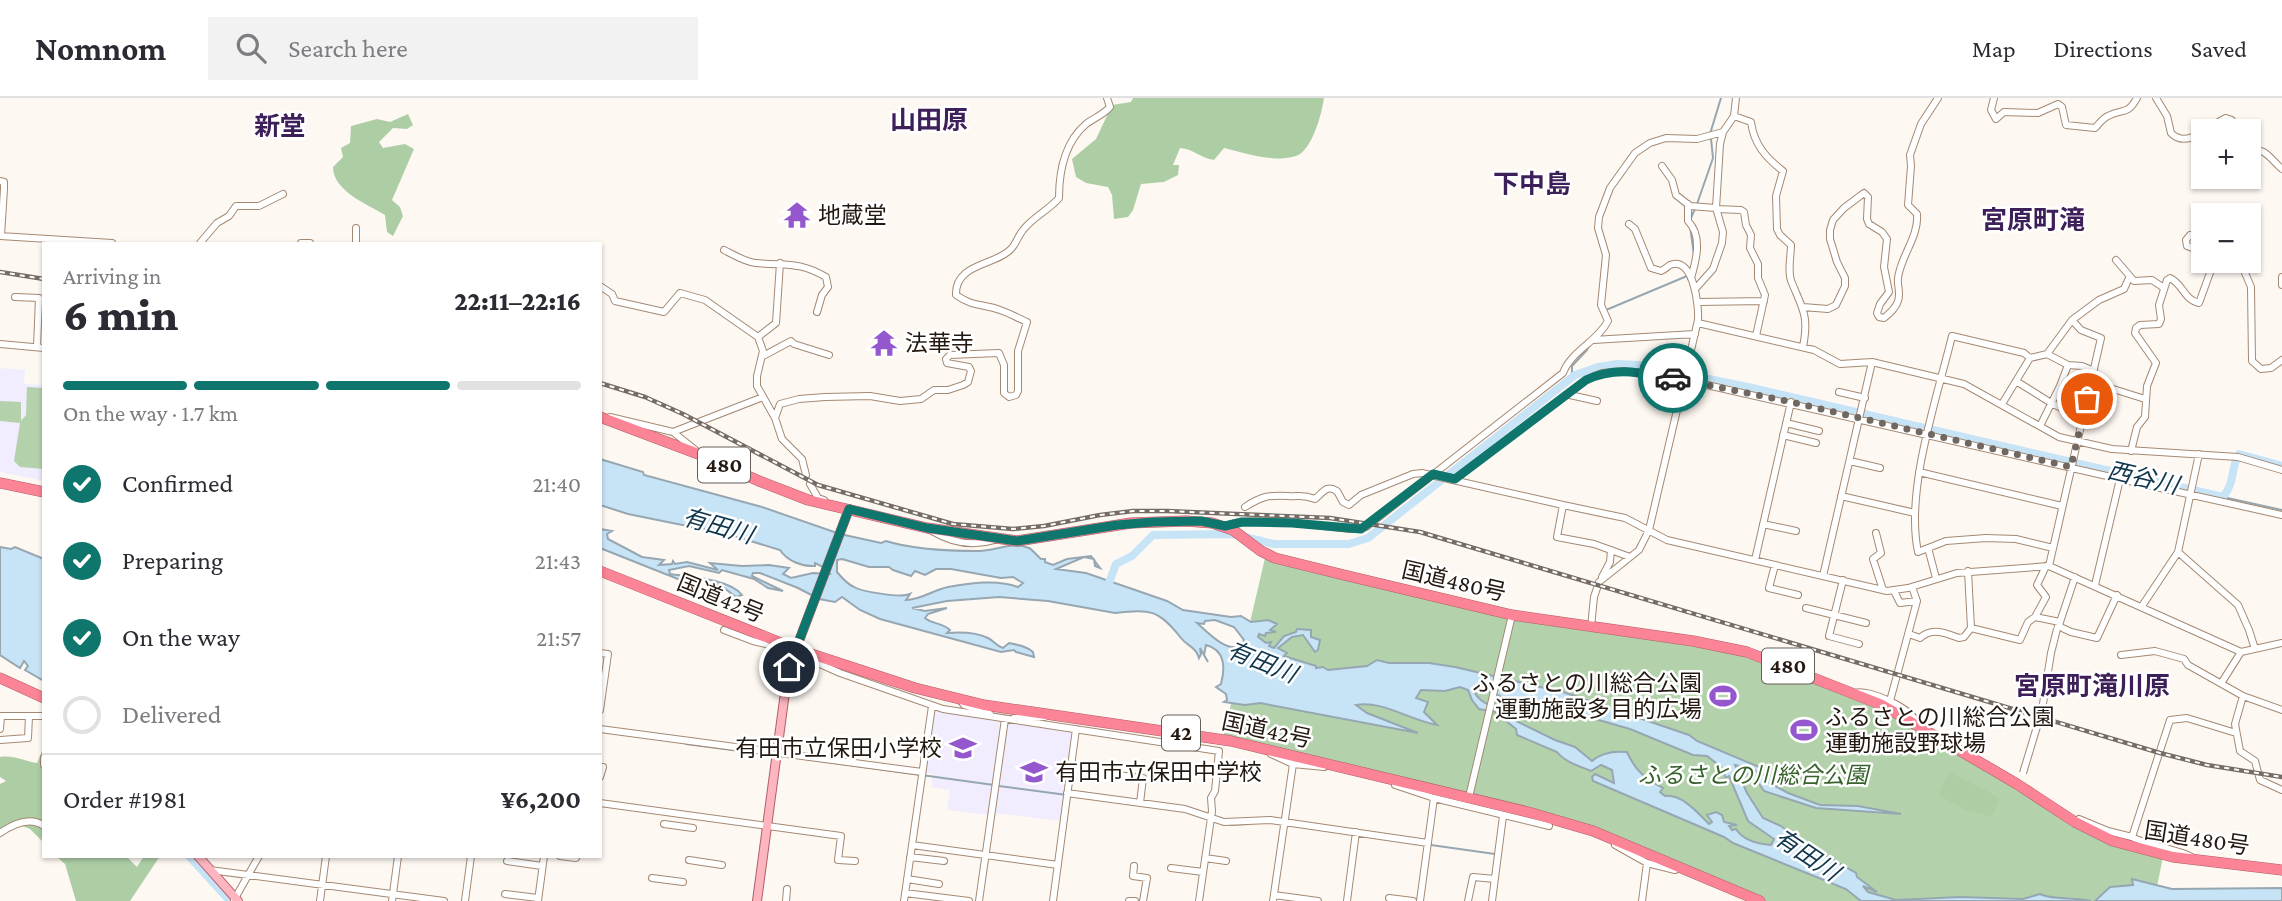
<!DOCTYPE html>
<meta charset="utf-8">
<style>
body{margin:0;font-family:"Crimson Pro","Noto Sans JP",serif;background:#f2f2f3;color:#2b2b33;height:100vh;display:flex;flex-direction:column;font-size:26px;white-space:nowrap}
*{box-sizing:border-box;margin:0}
p{font-size:23px;color:#7c7c81}
.icon{flex:none;width:38px;height:38px;fill:none;stroke:currentColor;stroke-width:2;stroke-linecap:round;stroke-linejoin:round}
.map{position:relative;flex:1;overflow:hidden}
.details{position:absolute;left:42px;top:144px;width:560px;height:616px;display:flex;flex-direction:column;background:#fff;border-radius:0px;box-shadow:0 2px 5px #0004}
.details>*{flex:none}
.controls{position:absolute;left:2191px;top:21px;display:grid;gap:14px}
.controls a{display:grid;place-items:center;width:70px;height:70px;border-radius:0px;background:#fff;box-shadow:0 2px 5px #0004;font-size:35px}
.pin{position:absolute;display:grid;place-items:center;width:60px;height:60px;color:#fff;margin:-30px;border:4px solid #fff;border-radius:50%;box-shadow:0 2px 7px #0007}
.courier{position:absolute;display:grid;place-items:center;width:70px;height:70px;margin:-35px;border:5px solid #0f766e;border-radius:50%;background:#fff;color:#222;box-shadow:0 2px 9px #0007}
.head em{font-style:normal;font-weight:800}
.head div{display:flex;flex-direction:column-reverse}
.head{display:flex;align-items:center;justify-content:space-between;height:119px;padding:0 21px}
h1{font-size:46px;font-weight:800;line-height:52px}
.bar{display:grid;grid-template-columns:repeat(4,1fr);gap:10px 7px;align-content:center;height:84px;padding:0 21px}
.bar i{height:9px;border-radius:5px;background:#e1e1e2}
.bar .active{background:#0f766e}
.bar p{grid-column:span 4}
.line{display:flex;align-items:center;gap:18px;padding:0 21px;border-top:2px solid #e1e1e2}
.line div{flex:1}
ol{padding:0 21px;list-style:none}
li{display:flex;align-items:center;gap:21px;height:77px}
li p{margin-inline-start:auto}
li .icon{padding:7px;border-radius:50%;background:#0f766e;color:#fff;stroke-width:4}
li:last-child{color:#7c7c81}
li i{width:38px;height:38px;border:4px solid #e1e1e2;border-radius:50%}
header{display:flex;align-items:center;gap:42px;box-sizing:border-box;height:98px;padding:0 35px;background:#fff;border-bottom:2px solid #e1e1e2}
header strong{font-size:33px}
nav{display:flex;gap:38px;margin-inline-start:auto;font-size:24px}
.search{width:490px;height:63px;background:#f2f2f3;display:flex;align-items:center;gap:18px;box-sizing:border-box;padding:0 24px;border-radius:0px;color:#7c7c81;font-size:26px}
.map>svg:first-child{display:block}
.education{fill:#f1edfe}
.green{fill:#b3d2ac}
.forest{fill:#adcea5}
.water{fill:#c7e4f7;stroke:#96a7b2;stroke-width:2;fill-rule:evenodd}
.lines{fill:none;stroke-linecap:round;stroke-linejoin:round}
.stream{stroke:#96a7b2;stroke-width:2}
.river{stroke:#c7e4f7;stroke-width:8}
.minor-casing{stroke:#a48972;stroke-width:8}
.major-casing{stroke:#b05f67;stroke-width:10}
.highway-casing{stroke:#b05f67;stroke-width:11}
.minor{stroke:#fff;stroke-width:6}
.major{stroke:#fdb5c0;stroke-width:8}
.highway{stroke:#fb8496;stroke-width:10}
.rail-casing{stroke:#766c66;stroke-width:4.5}
.rail{stroke:#fff;stroke-width:2;stroke-dasharray:5;stroke-linecap:butt}
.minor-bridge-casing{stroke:#a48972;stroke-width:8;stroke-linecap:butt}
.minor-bridge{stroke:#fff;stroke-width:6}
.done{stroke:#706760;stroke-width:7;stroke-dasharray:0 12.6}
.route{stroke:#0f766e;stroke-width:9}
.labels{text-anchor:middle;stroke-width:5;stroke-linejoin:round;paint-order:stroke}
.shield{fill:#fff;stroke:#665e58;stroke-width:2}
.shield-label{font-size:21px;font-weight:bold;fill:#241911}
.poi-label{font-size:23px;fill:#241911;stroke:#fff;text-anchor:start}
.street-label{font-size:23px;fill:#241911;stroke:#fff}
.park-label{font-size:23px;font-style:italic;fill:#36622b;stroke:#fff}
.water-label{font-size:24px;font-style:italic;fill:#11374e;stroke:#fff}
.quarter-label{font-size:26px;font-weight:bold;fill:#3d2059;stroke:#fff}
</style>
<header>
<strong>Nomnom</strong>
<div class="search"><svg class="icon" aria-label="search" viewBox="0 0 24 24"><circle cx="10" cy="10" r="6"/><path d="M15 15l6 6"/></svg>Search here</div>
<nav><a>Map</a><a>Directions</a><a>Saved</a></nav>
</header>
<div class="map">
<svg width="2282" height="803" viewBox="0 0 2282 803">
<rect width="100%" height="100%" fill="#fef8f3"/>
<path class="education" d="M0,270l25,2 -1,14 20,1v96l-44,-9z
M933,612l68,12 -12,93 -42,-5 3,-20 -19,-3 2,-13 -8,-1z
M1010,625l64,9 -12,89 -68,-8 13,-89z"/>
<path class="green" d="M27,289l17,1v81l-24,-2 -6,-6 6,-38 -20,-2v-20l21,1v19l5,-6z
M1265,460l154,37 305,53 147,54 199,119 93,36 -9,44h-389l-170,-71 -372,-92z"/>
<path class="forest" d="M1133,0h191c-2,15 -12,53 -28,58 -20,7 -52,-3 -72,-8l-10,12c-14,-2 -20,-11 -34,-12l-7,17h6l-1,10 -14,7 -23,2 -8,26 -5,7 -14,2 -2,-24 -4,-8 -22,-4 -10,-6 -4,-18 24,-20 16,-34 19,-3z
M408,16l5,11 -6,4 -14,-1 -14,14 4,6 22,-4 9,5 -22,51 8,7 3,9 -10,20 -6,-4 -2,-17c-18,-11 -52,-24 -52,-48l10,-10 -2,-9 9,-5 1,-17 26,-7 13,3z
M44,648v97l-14,-14 -18,-7 -12,8v-46l6,-3 -6,-4v-20c14,-2 23,4 37,6z
M1949,674l39,19 11,8 -7,18 -26,-7 -25,-13 -2,-5z
M56,758h70l11,11 7,-11h16l-30,45h-54l-11,-37z"/>
<path class="water" d="M600,361l43,13 1,3 118,32 78,27 41,9 5,-2c28,9 63,10 93,10 16,0 34,-10 50,-3 4,2 8,8 12,11h4v3l8,3 14,-6 24,-3 9,12 -5,-2 -1,-7 -10,-2 -28,12 30,4 81,28 16,9 48,7 10,-1 10,6 17,-2 9,4 -7,6 6,2 -10,1 -1,3 -6,-2 -1,3 8,6 5,-1 -2,4 5,2 10,-12 12,-4 1,-3 14,1v7l9,3 -2,10 -3,2 -12,-17 -11,2 -14,11 9,5 -3,3 32,10v2l7,-1 5,3 39,-4 10,-6 12,3h40l26,4 111,26 123,42 8,6 62,26 7,14 22,12 32,12 38,1 43,8 -85,-6 -52,-17 -6,-9 3,-3 -6,-9 -20,-5 12,28 16,25 18,8 19,15 56,32 1,4 20,15 -14,-6 5,6 28,8 64,-3 63,2 17,-5c11,6 36,3 51,7h-230l-15,-12 -113,-46 -9,-6 -131,-56 -1,-4 3,-3 19,9 -2,-13 -11,-5 -10,6c-12,-5 -26,-9 -34,-19l-40,-17 -1,-6 -21,-17 -16,-3 -7,-9 -4,-10 -8,-3 -15,4 -24,-1 -5,8 12,4 -4,10 13,13c-27,-5 -56,-25 -81,-20l11,8 51,20 -158,-30 -15,2 -21,-3 3,-2 -1,-6 -10,-7 5,-3c4,-15 5,-34 -15,-39l-2,10 4,7 -8,-14 1,6 -2,4c-3,-11 -12,-12 -18,-20 -23,-29 -31,-29 -66,-25l-67,-12 -49,-4 -52,4 -35,7 13,3 22,-3 -19,6 -3,4c7,6 18,5 25,12l-3,3c13,-1 29,-1 41,5 6,3 8,8 15,10l6,-5c9,2 17,3 24,9l1,5 -18,-5 -2,-2 -13,2 -121,-33 -20,-9 -18,-13 -7,5 -16,-3 -21,-11 -38,-15h-7l-1,3 31,15 -15,-3 -14,-9 -32,-9 -3,3 -30,-7 -20,4 1,4c19,3 60,5 72,21l-6,2 -16,-12 -22,-4 2,8 -8,-7 1,3 -93,-37v-19l12,2 -5,3 1,5 34,18 22,3 -5,5 13,-1 1,-3 2,3 12,-2 31,8 -8,-7 32,3 27,-1 20,3 -6,6 8,4 22,-5 17,1 -3,-5 -12,-6v3c-12,1 -28,-5 -35,-16l-46,-14 -13,-1 -24,-9 -5,1 -64,-13 -28,-9zM842,461l27,8h20l4,3 18,6 4,-5 10,4 11,-6h15l50,9 12,-1 10,6 -5,4c-20,-8 -48,-4 -70,0 -15,3 -27,13 -42,13l4,-6c-9,4 -47,-2 -56,-7 -7,-3 -12,-9 -17,-15v-12zM1215,522l19,7 10,13 -3,6c-16,6 -32,-13 -44,-23l7,1 1,-3zM1473,592c13,1 24,1 33,11l12,1 7,5 51,4 9,5 45,13 63,26 14,1 14,11 5,11 3,-2 19,45 26,18 -3,6c-13,-1 -28,-5 -35,-16l-4,1 -3,-4 8,-1 -13,-3 -2,-7 -6,-3 -9,3 5,7 -3,2c-12,-12 -27,-30 -44,-28l-5,-4 3,-4c-18,-9 -28,-18 -36,-36 -12,-1 -25,0 -35,9l-17,-14 -20,-7 -51,-25c-12,-13 -21,-7 -31,-25z
M0,449l11,2 4,-2 29,12v122l-19,-11 3,-4 -4,-5 -4,7 -20,-13z
M2132,781l40,10 110,-1v13h-187l15,-14 23,-2z"/>
<g class="lines">
<path class="stream" d="M1710,36l11,-36
M1697,106l16,-46 -2,-19
M1690,122l5,-11
M1690,128l4,29
M1606,212l81,-34
M1572,280v-12l15,-16 2,-5
M2223,399l59,13
M686,646l78,10
M805,661l189,26
M999,688l68,9
M1230,727l19,-1
M1431,747l64,9"/>
<path class="river" d="M1106,493l10,-27 16,-8 21,-21 80,-1 41,10h75l19,-6 207,-163 23,-8 19,-3 23,1 108,22 475,110c13,-16 7,-28 16,-43l43,12
M189,758l41,45"/>
<defs>
<path id="minor" d="M1994,0l-3,12 5,9 8,-7 34,1 20,-9 4,3 4,18 29,3c3,-3 8,-10 13,-12 15,-8 19,0 29,-18
M2156,0l11,18 4,17c16,17 39,-8 55,-15l6,2 4,11
M1734,18l17,6c3,22 14,35 32,49l-7,25 1,33 3,6 11,10c0,11 -4,28 1,38 11,27 17,33 11,64
M2249,54c15,-7 21,7 33,17
M1662,68l10,14 4,15 14,11 26,2
M0,83l4,1v7l-3,47
M1688,106v17c15,15 8,40 3,57
M1716,111l25,1 3,2 2,13 5,10 -1,13 8,16v14l7,17 -9,41
M2203,136l-13,1 -4,5 1,6 16,6
M0,138l112,7
M200,145l17,-20 12,-7 7,-10h23l24,-12
M301,145h9
M356,145v-15
M724,152c10,5 21,12 32,13 30,3 42,-2 70,14l2,10 -6,8 -5,17
M2116,162l18,21 18,-1 12,8
M2240,163l11,26 1,74 9,8 10,-1 11,-8
M2282,179v8
M600,188l12,8 3,7 49,11 16,-19 25,7 53,37 5,14 -6,25v10l18,32 7,21 20,20 4,16
M1696,190l17,-19 9,-26 1,-11 -7,-24 4,-64 3,-12 11,-16 2,-18
M15,199l24,1 -2,49
M1698,204l66,-1
M1803,209l25,2 8,-4 9,-19v-8l-8,-16 -7,-23v-9l3,-10 11,-12 20,-15 4,4 -1,22 2,5 13,8 5,7 -3,28 5,25 -9,12 -3,9 2,4 5,1c6,-5 12,-10 14,-17 3,-8 -1,-15 0,-23 3,-23 21,-41 19,-64l-9,-9 3,-39 -1,-11 11,-31 17,-26
M1698,225l116,27 26,14 32,-2 92,22 95,53 53,12 126,8 44,13
M758,239l18,-14 4,-60
M1593,242l102,-6
M0,246l44,4
M2047,256l25,-34 27,-20 25,-11 5,-11
M763,258l28,-15 3,3 35,11
M2030,260l-6,-5 -72,-17c-15,62 -47,154 -34,216l28,-11 40,-3 30,1 37,9
M2016,283l35,22 31,15
M2091,284l54,17
M1839,294l26,6
M1570,297l27,6
M2002,306l28,-46 17,-4 21,11
M610,319l63,15 25,20
M775,320l5,-14 19,-5 26,-2 45,-1 30,5 21,-2 13,-9h14l15,-5 5,-3 3,-11 -2,-4 -22,-4 -1,-4 4,-4 49,-2 5,12v28l5,4 7,-2 2,-4v-40l9,-29c-9,-4 -18,-9 -27,-12 -19,-7 -25,-2 -44,-15 -1,-32 39,-29 55,-46 5,-5 7,-13 12,-19 10,-13 26,-20 36,-32 0,-26 6,-56 27,-74 8,-6 17,-9 24,-17l-3,-9
M1786,325l33,8
M2040,328l20,-40 8,-21 14,1 12,5
M673,334l90,-35
M1783,337l33,8
M2131,353l6,-24 8,-10 2,-31 9,-23 -21,-30 1,-5 4,-3 19,-1 2,-5 -2,-14 8,-25 3,-2c13,6 14,22 29,25l12,-33 1,-9
M1850,363l30,7
M1919,374l143,34
M1455,381l131,-99 16,-7 22,-2 74,12 422,96 -25,106
M2120,381l162,36
M810,386l8,14 6,2
M1841,398l74,17
M1245,409c17,-11 23,-12 43,-11 12,1 14,-2 27,3 8,-6 11,-15 22,-8l6,11 6,3 12,-10 52,-21 9,-1 141,32
M1763,426l33,7
M1225,428c23,-10 81,-2 107,1 11,1 23,4 34,0l197,-154c8,-22 34,-31 45,-52l-7,-16 5,-50 -8,-27 1,-11 11,-29 25,-35 15,-10 16,-5 31,1 26,-7
M932,433c20,12 40,16 63,9
M1876,435l5,20 -8,6 10,31
M1928,450l8,30
M2178,454l60,53 11,25 6,19
M1630,459l-36,-13 -37,-7 6,-32 62,13 42,22 220,51 21,-3 49,-15 92,-7 192,86 41,-9
M1755,462l36,-158
M1775,467l-6,23 29,7
M2049,468l52,-228 -20,-8 -9,-10
M1823,478l49,-214
M1602,479l8,-15 1,-12
M1843,482l-14,56 30,8
M1894,493l6,12 17,-2
M2142,508l36,-54 21,-98
M1806,510l60,15
M2035,519l25,5
M2058,528l13,6 26,6 20,-43
M1591,529l3,-30 5,-15 40,-32 10,-20 49,-210c1,-12 -4,-65 -28,-55 -3,2 -6,5 -9,6l-10,-3 -16,-39 -6,-5
M1971,530l49,12 8,-18 7,-5 11,-20 -9,-12 9,-19
M2058,530l17,-51
M724,532l29,11 32,8
M1909,536l11,4c12,-11 26,-5 39,0l5,-1 7,-9 -3,-57
M600,555l8,1 -8,56
M800,557l40,18 103,36 276,42 -4,40 -4,7 1,13 -13,90
M2121,557l34,-4 29,8 4,6 55,31 39,14
M2222,584l19,-30
M1855,595c14,-5 60,17 62,31
M2243,598l-8,28 5,27 15,10 5,19 22,10
M961,603l3,4 26,9
M1890,603l27,-100 -5,-14
M0,618h44
M1014,620l31,-1
M0,631l1,-13
M600,631l322,43
M0,642l28,-2 1,-22
M1271,656l22,10 31,3
M44,660v7
M600,669h3l-3,10
M1108,676l35,4 -3,25
M1395,687l39,13 115,28
M1067,695l118,16 39,13 46,-2 158,23
M1469,699l43,-182
M600,705l241,33 -3,24 17,1
M2079,721l29,12 24,6 38,-117 17,-2 49,15
M664,726l29,4
M0,735c13,-9 30,-17 44,-7
M2132,739c16,9 55,14 62,22
M912,747l146,20
M1615,747l32,18 28,7
M560,758l16,2 1,-2
M910,759l34,4
M1205,760l21,3
M689,762l33,5
M507,763l35,5
M1134,768l-1,10 14,2 -4,23
M1171,770l32,4
M210,772l234,31
M652,780l31,4
M907,781l32,5
M905,795l64,8
M505,796l33,4
M1274,797l44,6
M1389,800l24,3
M234,802l25,-44
M320,803l6,-45
M392,803l6,-45
M465,803l6,-45
M538,803l6,-45
M786,803l1,-12
M904,803l28,-195
M979,803l26,-182
M1053,803l23,-172
M1129,803h6
M1273,803l20,-137
M1347,803l9,-69
M1420,803l14,-103
M1468,803l5,-24 22,2
M1492,803l11,-85
M1642,803l5,-38"/>
<path id="major" d="M198,758l40,45
M757,803l31,-231 61,-161"/>
<path id="highway" d="M600,319l101,38 58,26 49,19 119,28 90,13 114,-18 55,-2 26,2 21,7 28,21 14,7 69,17 168,40 181,26 54,11 135,53 135,79 58,38 38,19 60,16 109,13
M0,385l44,9
M600,473l196,78 119,39 69,17 247,36 297,71 65,19 167,70
M0,580l44,20"/>
</defs>
<use href="#minor" class="minor-casing"/>
<use href="#major" class="major-casing"/>
<use href="#highway" class="highway-casing"/>
<use href="#minor" class="minor"/>
<use href="#major" class="major"/>
<use href="#highway" class="highway"/>
<defs>
<path id="rail" d="M0,174l44,7
M600,285l45,14 38,17 135,71 135,39 60,5 31,-3 56,-11 33,-4h34l163,7 90,14 740,221 47,12 75,12"/>
</defs>
<use href="#rail" class="rail-casing"/>
<use href="#rail" class="rail"/>
<defs>
<path id="minor-bridge" d="M2023,675l19,-63 9,-57 6,-24"/>
</defs>
<use href="#minor-bridge" class="minor-bridge-casing"/>
<use href="#minor-bridge" class="minor-bridge"/>
</g>
<g class="lines">
<path class="done" d="M1673,280l118,24 280,65 16,-68"/>
<path class="route" d="M789,569l60,-158 78,19 90,13 100,-16 36,-3 48,-1 24,5 17,-4 50,1 69,6 72,-55 22,5 131,-99c29,-14 56,-7 87,-2"/>
</g>
<defs>
<symbol id="temple-bare" viewBox="-9 -9 18 18"><path d="M0-6L5-2H3V0L6.5 2.5H4V6H1.5V3h-3V6H-4V2.5H-6.5L-3 0V-2H-5Z" fill="#9457cd" stroke="#fff" stroke-width="2.5" paint-order="stroke"/></symbol>
<symbol id="stadium-bare" viewBox="-9 -9 18 18"><path d="M0-5a6.5 5 0 1 0 0 10a6.5 5 0 1 0 0-10ZM-3.5-1.8h7v3.6h-7Z" fill="#9457cd" stroke="#fff" stroke-width="2.5" paint-order="stroke"/></symbol>
<symbol id="school-bare" viewBox="-9 -9 18 18"><path d="M0-5L7-2L0 1L-7-2ZM-4 1L0 2.5L4 1V4Q0 6-4 4Z" fill="#9457cd" stroke="#fff" stroke-width="2.5" paint-order="stroke"/></symbol>
</defs>
<g fill-rule="evenodd">
<use href="#temple-bare" x="778" y="98" width="38" height="38"/>
<use href="#temple-bare" x="865" y="226" width="38" height="38"/>
<use href="#stadium-bare" x="1704" y="579" width="38" height="38"/>
<use href="#stadium-bare" x="1785" y="613" width="38" height="38"/>
<use href="#school-bare" x="944" y="631" width="38" height="38"/>
<use href="#school-bare" x="1015" y="655" width="38" height="38"/>
</g>
<g class="labels">
<g class="shield">
<rect x="698" y="349.5" width="52" height="35" rx="5"/>
<rect x="1762" y="550.5" width="52" height="35" rx="5"/>
<rect x="1162" y="617.5" width="38" height="35" rx="5"/>
</g>
<g class="shield-label">
<text x="724" y="374">480</text>
<text x="1788" y="575">480</text>
<text x="1181" y="642">42</text>
</g>
<g class="poi-label">
<text x="818" y="125">地蔵堂</text>
<text x="905" y="253">法華寺</text>
<text x="1702" y="593" text-anchor="end">ふるさとの川総合公園<tspan x="1702" dy="26">運動施設多目的広場</tspan></text>
<text x="1825" y="627">ふるさとの川総合公園<tspan x="1825" dy="26">運動施設野球場</tspan></text>
<text x="942" y="658" text-anchor="end">有田市立保田小学校</text>
<text x="1055" y="682">有田市立保田中学校</text>
</g>
<g class="street-label">
<text transform="translate(1454 483) rotate(13)" y="8">国道480号</text>
<text transform="translate(721 500) rotate(22)" y="8">国道42号</text>
<text transform="translate(1267 632) rotate(12)" y="8">国道42号</text>
<text transform="translate(2197 740) rotate(9)" y="8">国道480号</text>
</g>
<g class="park-label">
<text x="1753" y="685">ふるさとの川総合公園</text>
</g>
<g class="water-label">
<text transform="translate(2143 380) rotate(13)" y="8">西谷川</text>
<text transform="translate(718 428) rotate(16)" y="8">有田川</text>
<text transform="translate(1262 564) rotate(22)" y="8">有田川</text>
<text transform="translate(1807 757) rotate(34)" y="8">有田川</text>
</g>
<g class="quarter-label">
<text x="929" y="31">山田原</text>
<text x="280" y="37">新堂</text>
<text x="1532" y="95">下中島</text>
<text x="2033" y="131">宮原町滝</text>
<text x="2092" y="597">宮原町滝川原</text>
</g>
</g>
</svg>
<div class="controls">
<a>+</a>
<a>−</a>
</div>
<div class="pin" style="left:2087px;top:301px;background:#ea580c"><svg class="icon" aria-label="bag" viewBox="0 0 24 24"><path d="M5 8h14l-1 12H6zM9 8a3 3 0 0 1 6 0"/></svg></div>
<div class="pin" style="left:789px;top:569px;background:#1f2937"><svg class="icon" aria-label="home" viewBox="0 0 24 24"><path d="M3 11l9-7 9 7M6 9v11h12V9"/></svg></div>
<div class="courier" style="left:1673px;top:280px"><svg class="icon" aria-label="car" viewBox="0 0 24 24"><path d="M5 17H2v-5l4-1 3-4h7l3 4 3 1v5h-3M9 17h6M6 11h13"/><circle cx="7" cy="17" r="2"/><circle cx="17" cy="17" r="2"/></svg></div>
<section class="details">
<div class="head"><div><h1>6 min</h1><p>Arriving in</p></div><em>22:11–22:16</em></div>
<div class="bar"><i class="active"></i><i class="active"></i><i class="active"></i><i></i><p>On the way · 1.7 km</p></div>
<ol>
<li><svg class="icon" aria-label="check" viewBox="0 0 24 24"><path d="M5 12l5 5 9-10"/></svg>Confirmed<p>21:40</p></li>
<li><svg class="icon" aria-label="check" viewBox="0 0 24 24"><path d="M5 12l5 5 9-10"/></svg>Preparing<p>21:43</p></li>
<li><svg class="icon" aria-label="check" viewBox="0 0 24 24"><path d="M5 12l5 5 9-10"/></svg>On the way<p>21:57</p></li>
<li><i></i>Delivered</li>
</ol>
<div class="line" style="height:91px"><div>Order #1981</div><b>¥6,200</b></div>
</section>
</div>
